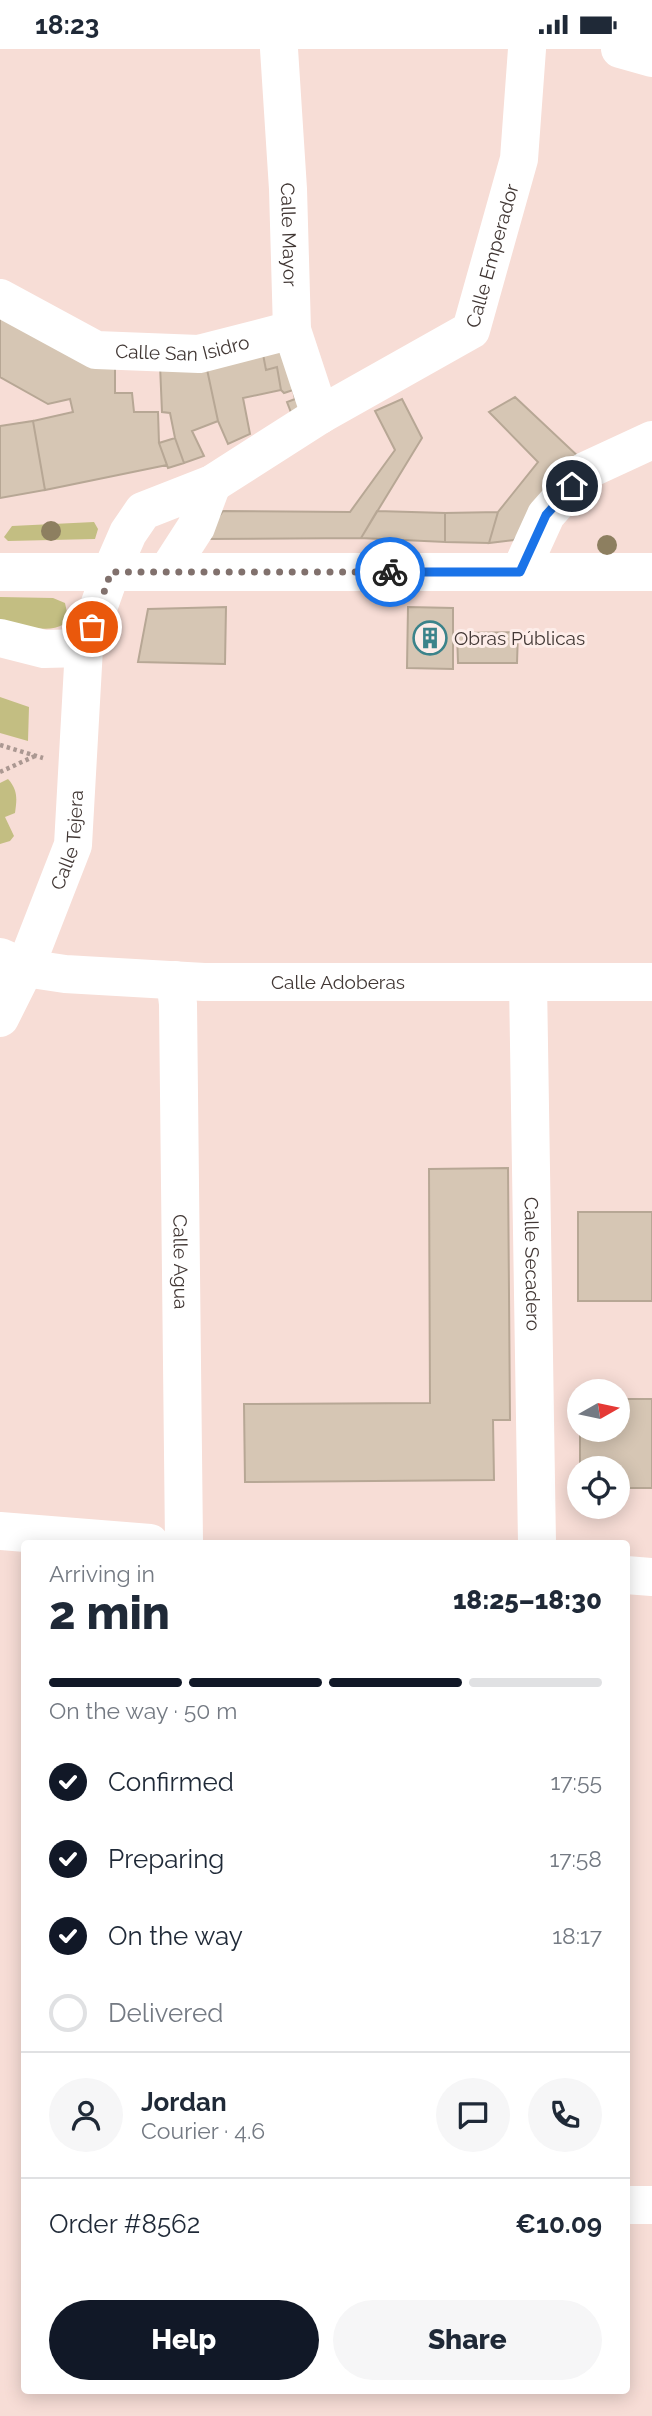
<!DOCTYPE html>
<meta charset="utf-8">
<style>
body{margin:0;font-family:Raleway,sans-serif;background:#f6f6f7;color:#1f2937;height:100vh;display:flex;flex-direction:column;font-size:26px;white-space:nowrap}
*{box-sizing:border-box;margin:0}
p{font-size:23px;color:#747a83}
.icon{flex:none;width:38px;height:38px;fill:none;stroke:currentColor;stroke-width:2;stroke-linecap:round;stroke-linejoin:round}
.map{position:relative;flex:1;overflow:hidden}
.details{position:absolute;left:21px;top:1491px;width:609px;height:854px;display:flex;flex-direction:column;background:#fff;border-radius:7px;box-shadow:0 4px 18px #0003}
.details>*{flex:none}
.needle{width:46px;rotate:81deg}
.tools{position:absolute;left:567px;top:1330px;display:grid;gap:14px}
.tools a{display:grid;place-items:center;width:63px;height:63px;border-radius:50%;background:#fff;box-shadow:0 4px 18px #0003;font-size:35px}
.pin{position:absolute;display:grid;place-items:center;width:60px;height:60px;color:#fff;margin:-30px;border:4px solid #fff;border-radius:50%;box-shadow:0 2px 7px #0007}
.courier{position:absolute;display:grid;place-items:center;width:70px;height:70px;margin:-35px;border:5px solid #1a73e8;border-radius:50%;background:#fff;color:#222;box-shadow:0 2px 9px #0007}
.head em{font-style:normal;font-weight:800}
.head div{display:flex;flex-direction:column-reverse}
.head{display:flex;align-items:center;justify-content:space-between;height:119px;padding:0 28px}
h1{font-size:46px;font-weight:800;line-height:52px}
.bar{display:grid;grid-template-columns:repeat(4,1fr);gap:10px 7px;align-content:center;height:84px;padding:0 28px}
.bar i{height:9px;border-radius:5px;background:#e0e1e3}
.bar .current{background:#111827}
.bar p{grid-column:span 4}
.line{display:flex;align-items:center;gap:18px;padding:0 28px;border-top:2px solid #e0e1e3}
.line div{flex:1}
.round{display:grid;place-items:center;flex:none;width:74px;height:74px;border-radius:37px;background:#f6f6f7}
ol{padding:0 28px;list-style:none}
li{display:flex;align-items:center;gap:21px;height:77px}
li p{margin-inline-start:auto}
li .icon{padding:7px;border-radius:50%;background:#111827;color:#fff;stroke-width:4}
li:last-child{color:#747a83}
li i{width:38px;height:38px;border:4px solid #e0e1e3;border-radius:50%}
.action{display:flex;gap:14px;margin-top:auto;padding:14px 28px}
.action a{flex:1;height:80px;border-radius:42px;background:#111827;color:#fff;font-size:28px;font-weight:800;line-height:80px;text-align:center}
.action a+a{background:#f6f6f7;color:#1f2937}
.status{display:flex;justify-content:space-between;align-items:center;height:49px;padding:0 35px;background:#fff;direction:ltr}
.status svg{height:19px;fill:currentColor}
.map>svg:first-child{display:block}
.green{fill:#c3be82}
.building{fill:#d6c6b4;stroke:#b7a795;stroke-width:2}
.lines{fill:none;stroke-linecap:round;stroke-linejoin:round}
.path{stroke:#ab9892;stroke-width:4.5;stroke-dasharray:3.5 3.5;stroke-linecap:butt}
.street{stroke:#fff;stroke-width:38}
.secondary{stroke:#fff;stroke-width:38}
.tree{fill:#8d7f60}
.done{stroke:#81716d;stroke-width:7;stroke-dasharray:0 12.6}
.route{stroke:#1a73e8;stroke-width:9}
.labels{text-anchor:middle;stroke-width:6;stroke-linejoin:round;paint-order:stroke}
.street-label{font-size:19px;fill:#413734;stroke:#fdede9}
.poi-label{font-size:19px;fill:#413734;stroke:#fdede9;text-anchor:start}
</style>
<div class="status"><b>18:23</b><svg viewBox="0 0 49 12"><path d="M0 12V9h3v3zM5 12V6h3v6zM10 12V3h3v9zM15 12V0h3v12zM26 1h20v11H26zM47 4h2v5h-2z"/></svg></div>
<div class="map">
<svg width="652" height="2367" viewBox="0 0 652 2367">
<rect width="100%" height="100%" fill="#f7ddd6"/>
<path class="green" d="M94,473l4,7 -3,10 -87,2 -4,-4 8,-11z
M0,548l53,1 12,5 3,14 -4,7c-18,11 -45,0 -64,-5z
M0,648l29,10 -1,34 -28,-8z
M8,730c10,11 9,20 7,34l-10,4 9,19 -4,5 -10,3v-61z"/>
<path class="building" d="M0,259l115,57v28h17l2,19h24l1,31 8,22 -122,25 -12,-69 40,-9 -3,-13 -22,5 -48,-27z
M286,294l17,65 -11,7 -5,-13 8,-3 -2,-9 -9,3 -3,-3 -4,-23 -11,3 -4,-21z
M262,300l4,21 11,-3 4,23 -38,8 7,36 -22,10 -10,-23 -13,-61z
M205,311l13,61 -26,10 12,25 -20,7 -9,-25 -5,-25 -8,-1 -2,-47z
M515,348l66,62 -67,81 -25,3 9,-31 40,-50 -49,-50z
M402,350l20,39 -61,100 -158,1 20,-28 127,1 45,-62 -20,-39z
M33,372l12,69 -45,8v-72z
M175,389l9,25 -16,5 -9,-25z
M377,462l68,2v29l-84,-4z
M498,463l-9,31 -44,-1v-29z
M226,558l-1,57 -87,-2 10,-53z
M408,558l45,1v61l-46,-1z
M518,583l-1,31h-59l-1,-30z
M508,1119l2,252h-17l1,60 -249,2 -1,-78 186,-1 -1,-234z
M578,1163h74v89h-74z
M618,1350h34v89h-34v-20h-38v-38h38z"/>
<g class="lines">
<path class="path" d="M0,696l43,13
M0,723l35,-16"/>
<g class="street">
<path id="s1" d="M279,0l9,140 4,141 28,85"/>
<path d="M620,0l32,9"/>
<path id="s2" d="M0,249l96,52 103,4 93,-24"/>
<path id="s3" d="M111,523l17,-39 15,-22 69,-27 108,-69 151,-85 48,-171 8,-110"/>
<path d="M167,523l29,-45 16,-43"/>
<path d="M520,523l26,-57 39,-44 67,-31"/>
<path id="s4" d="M0,908l25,11 40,6 139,8h448"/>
<path id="s5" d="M175,931l3,24 6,539"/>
<path id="s6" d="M528,933l9,561"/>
<path id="s7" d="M0,969l25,-50 48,-123 11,-197"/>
<path d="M0,1482l150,12"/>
<path d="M626,1526l26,2"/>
<path d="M626,2156h26"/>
</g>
<path class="secondary" d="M0,523h652
M0,589l44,11 40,-1 27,-76"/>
</g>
<g class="tree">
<circle cx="51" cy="482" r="10"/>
<circle cx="607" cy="496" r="10"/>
</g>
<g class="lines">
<path class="done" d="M92,578l19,-55h279"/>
<path class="route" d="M390,523h130l26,-57 26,-29"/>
</g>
<defs>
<symbol id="building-ring" viewBox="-11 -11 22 22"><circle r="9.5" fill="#fdede9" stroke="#3b838a" stroke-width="1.5"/><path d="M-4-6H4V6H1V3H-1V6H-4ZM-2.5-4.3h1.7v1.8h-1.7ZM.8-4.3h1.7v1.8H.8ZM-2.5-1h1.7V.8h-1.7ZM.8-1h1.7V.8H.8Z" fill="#3b838a"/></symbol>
</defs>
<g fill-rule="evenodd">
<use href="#building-ring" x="411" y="570" width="38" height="38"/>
</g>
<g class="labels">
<g class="street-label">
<text dy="7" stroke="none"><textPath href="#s1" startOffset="186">Calle Mayor</textPath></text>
<text dy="7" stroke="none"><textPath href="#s3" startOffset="522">Calle Emperador</textPath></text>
<text dy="7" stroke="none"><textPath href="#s2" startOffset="196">Calle San Isidro</textPath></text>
<text dy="7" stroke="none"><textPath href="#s7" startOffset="192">Calle Tejera</textPath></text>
<text dy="7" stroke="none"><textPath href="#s4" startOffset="341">Calle Adoberas</textPath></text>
<text dy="7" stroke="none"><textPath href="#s5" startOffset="282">Calle Agua</textPath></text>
<text dy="7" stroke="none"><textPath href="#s6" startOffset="282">Calle Secadero</textPath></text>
</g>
<g class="poi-label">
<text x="454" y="596">Obras Públicas</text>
</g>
</g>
</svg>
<div class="tools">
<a><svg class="needle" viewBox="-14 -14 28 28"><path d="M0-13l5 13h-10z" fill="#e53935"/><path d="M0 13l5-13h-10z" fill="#747a83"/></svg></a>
<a><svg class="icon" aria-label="locate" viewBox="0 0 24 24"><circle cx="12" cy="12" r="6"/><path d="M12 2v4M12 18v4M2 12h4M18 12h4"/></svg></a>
</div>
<div class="pin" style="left:92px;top:578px;background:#ea580c"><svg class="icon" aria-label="bag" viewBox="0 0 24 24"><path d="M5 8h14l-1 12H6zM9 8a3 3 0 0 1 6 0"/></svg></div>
<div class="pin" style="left:572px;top:437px;background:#1f2937"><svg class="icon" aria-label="home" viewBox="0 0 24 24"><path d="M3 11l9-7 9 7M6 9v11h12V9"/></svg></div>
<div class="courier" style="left:390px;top:523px"><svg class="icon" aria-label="bike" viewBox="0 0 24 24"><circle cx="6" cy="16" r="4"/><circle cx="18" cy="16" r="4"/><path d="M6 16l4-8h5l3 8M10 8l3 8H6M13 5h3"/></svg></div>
<section class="details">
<div class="head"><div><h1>2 min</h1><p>Arriving in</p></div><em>18:25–18:30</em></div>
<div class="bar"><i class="current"></i><i class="current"></i><i class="current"></i><i></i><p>On the way · 50 m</p></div>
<ol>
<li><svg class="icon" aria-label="check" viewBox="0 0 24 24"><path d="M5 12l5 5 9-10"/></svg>Confirmed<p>17:55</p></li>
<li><svg class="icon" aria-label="check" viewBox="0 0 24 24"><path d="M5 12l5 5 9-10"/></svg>Preparing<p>17:58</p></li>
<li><svg class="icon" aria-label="check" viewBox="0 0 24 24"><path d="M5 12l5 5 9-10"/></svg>On the way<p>18:17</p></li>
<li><i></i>Delivered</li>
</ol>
<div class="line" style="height:126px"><a class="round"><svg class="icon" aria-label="person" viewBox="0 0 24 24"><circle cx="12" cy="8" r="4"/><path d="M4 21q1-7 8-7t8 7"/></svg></a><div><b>Jordan</b><p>Courier · 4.6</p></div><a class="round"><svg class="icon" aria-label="chat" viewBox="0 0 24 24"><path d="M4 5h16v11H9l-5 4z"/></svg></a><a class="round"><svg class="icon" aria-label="phone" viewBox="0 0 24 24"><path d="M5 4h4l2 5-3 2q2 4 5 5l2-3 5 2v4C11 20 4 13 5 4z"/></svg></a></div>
<div class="line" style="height:91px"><div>Order #8562</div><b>€10.09</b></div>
<div class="action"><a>Help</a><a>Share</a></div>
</section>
</div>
